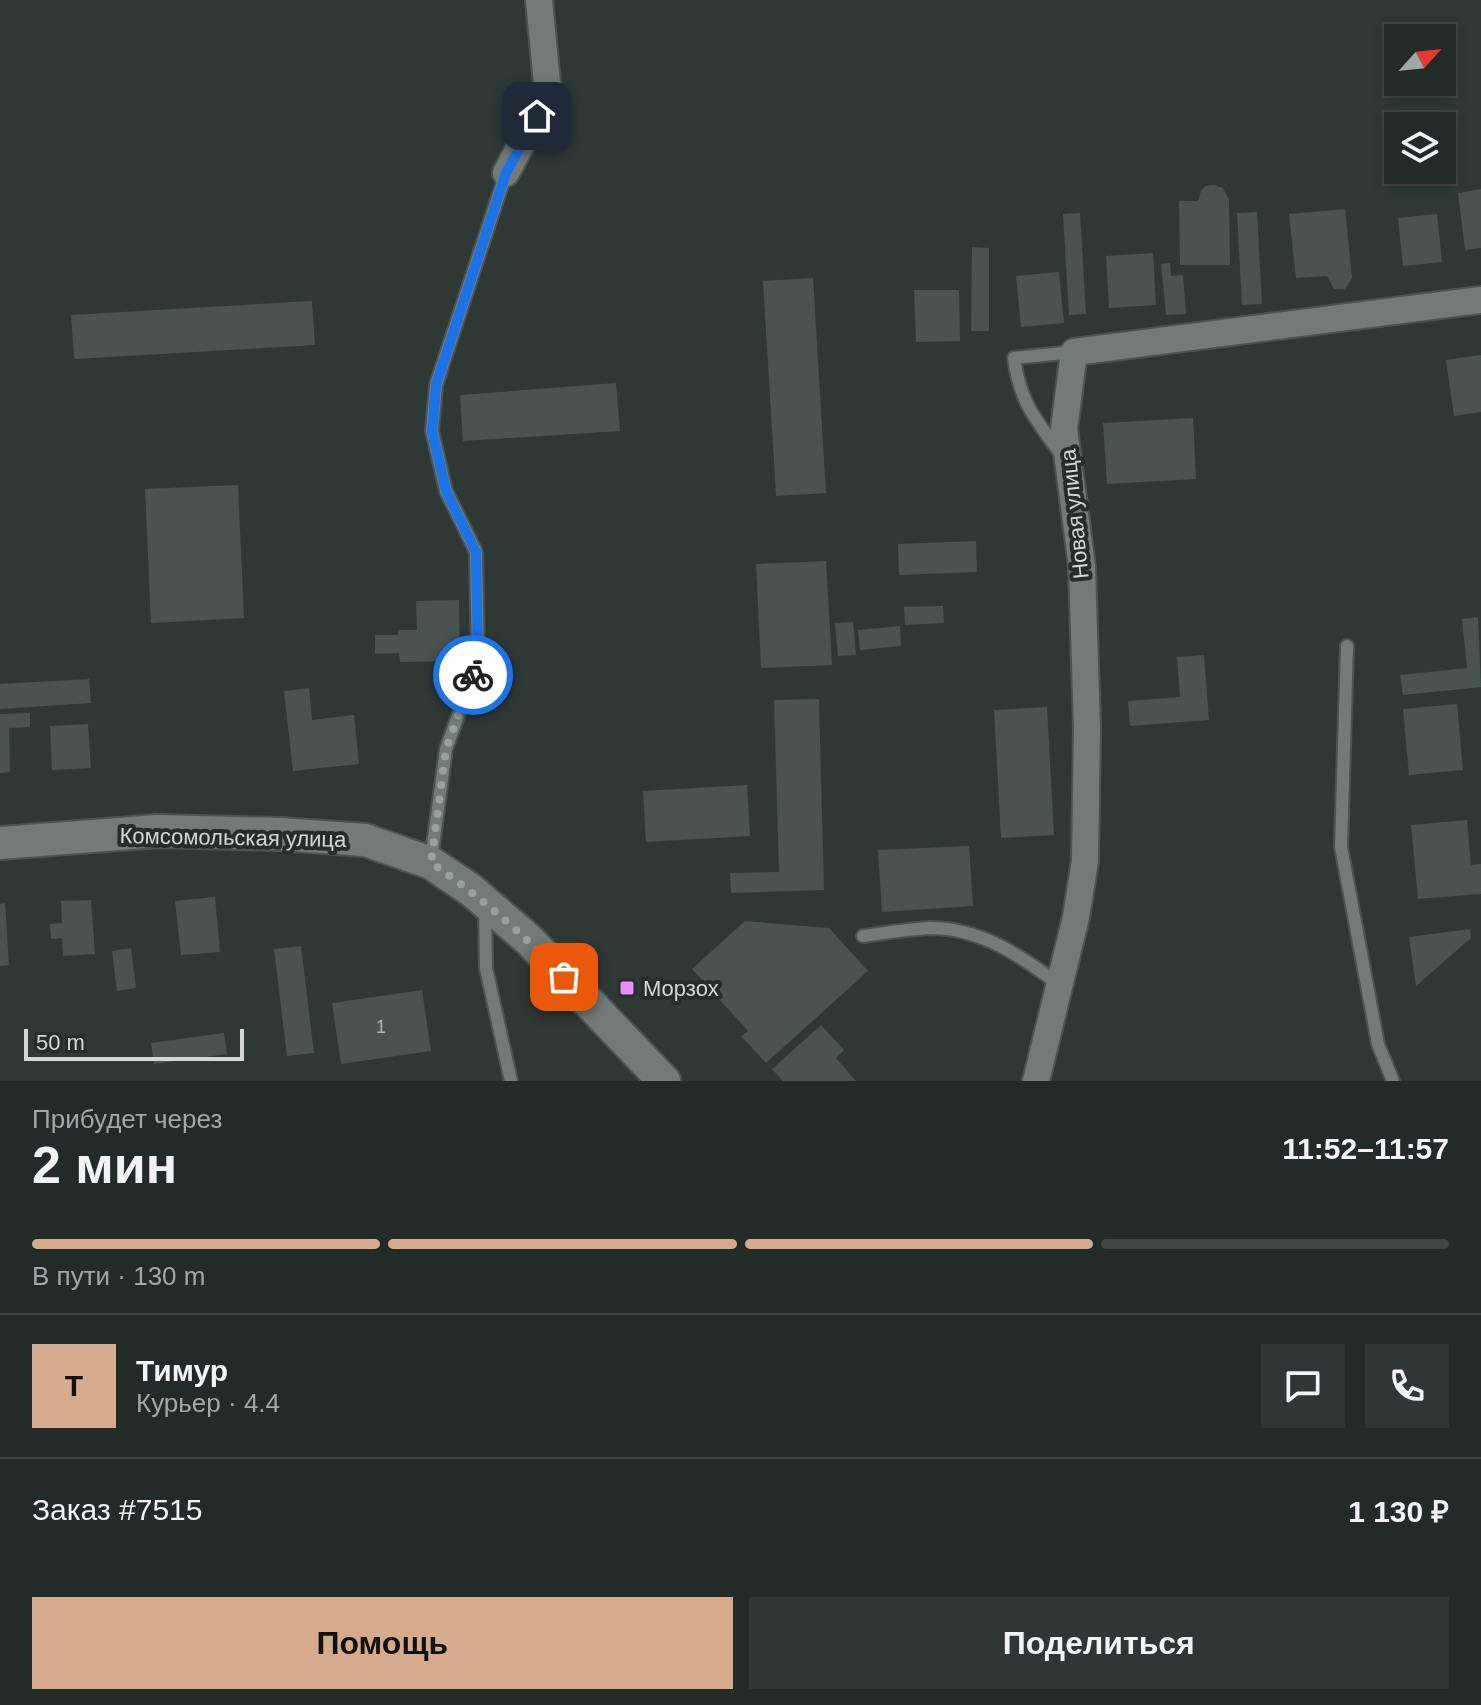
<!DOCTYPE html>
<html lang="ru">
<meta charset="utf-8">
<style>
body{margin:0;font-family:Helvetica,sans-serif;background:#2e3734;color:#f1f3f6;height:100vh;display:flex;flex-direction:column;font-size:30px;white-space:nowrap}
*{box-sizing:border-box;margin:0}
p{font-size:26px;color:#a2a7a8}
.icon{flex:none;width:44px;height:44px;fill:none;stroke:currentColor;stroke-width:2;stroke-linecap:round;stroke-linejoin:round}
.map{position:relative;height:1081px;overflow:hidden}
.side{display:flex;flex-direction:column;background:#222b28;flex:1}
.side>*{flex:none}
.needle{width:52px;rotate:63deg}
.buttons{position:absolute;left:1384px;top:24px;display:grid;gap:16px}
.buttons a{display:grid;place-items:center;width:72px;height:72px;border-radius:0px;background:#222b28;box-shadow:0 4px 12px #0003,0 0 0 2px #3f4745;font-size:40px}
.scale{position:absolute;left:24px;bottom:20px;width:220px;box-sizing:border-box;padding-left:8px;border:4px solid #d2d8d6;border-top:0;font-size:22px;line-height:28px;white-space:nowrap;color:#d2d8d6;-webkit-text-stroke:6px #242e2b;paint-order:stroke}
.pin{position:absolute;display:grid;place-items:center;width:68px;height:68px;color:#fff;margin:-34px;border-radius:16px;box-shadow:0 4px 12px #0006}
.courier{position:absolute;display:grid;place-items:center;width:80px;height:80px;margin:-40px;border:6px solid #1a73e8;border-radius:50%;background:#fff;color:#222;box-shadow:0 2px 10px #0007}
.head em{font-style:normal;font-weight:800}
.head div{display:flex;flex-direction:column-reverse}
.head{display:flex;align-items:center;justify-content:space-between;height:136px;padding:0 32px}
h1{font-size:52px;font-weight:800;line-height:60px}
.bar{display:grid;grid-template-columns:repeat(4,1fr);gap:12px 8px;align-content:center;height:96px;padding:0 32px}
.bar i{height:10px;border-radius:6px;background:#3f4745}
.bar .active{background:#d6ab8b}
.bar p{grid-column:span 4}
.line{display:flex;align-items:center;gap:20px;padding:0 32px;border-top:2px solid #3f4745}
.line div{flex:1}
.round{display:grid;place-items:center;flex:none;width:84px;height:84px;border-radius:0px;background:#2e3734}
.primary-button{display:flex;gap:16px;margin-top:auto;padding:16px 32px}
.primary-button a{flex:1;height:92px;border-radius:0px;background:#d6ab8b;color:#111;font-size:32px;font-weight:800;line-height:92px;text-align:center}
.primary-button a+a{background:#2e3734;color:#f1f3f6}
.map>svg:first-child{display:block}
.building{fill:#495450}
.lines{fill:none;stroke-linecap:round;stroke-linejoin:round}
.service-casing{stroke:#4b5450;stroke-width:16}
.minor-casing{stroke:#4b5450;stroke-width:30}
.tertiary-casing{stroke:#4b5450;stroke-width:36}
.service{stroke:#717c78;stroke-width:12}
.minor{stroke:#717c78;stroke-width:26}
.tertiary{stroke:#717c78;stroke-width:32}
.done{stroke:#99a09e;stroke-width:8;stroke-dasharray:0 14.4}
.route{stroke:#1a73e8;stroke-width:10}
.poi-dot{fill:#eb8dfc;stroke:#242e2b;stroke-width:3}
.labels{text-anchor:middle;stroke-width:8;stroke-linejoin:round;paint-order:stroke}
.number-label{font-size:18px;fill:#b0b7b4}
.street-label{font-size:22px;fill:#d2d8d6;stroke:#242e2b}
.poi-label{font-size:22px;fill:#d2d8d6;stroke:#242e2b;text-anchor:start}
</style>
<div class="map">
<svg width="1481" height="1081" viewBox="0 0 1481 1081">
<rect width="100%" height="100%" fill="#2e3935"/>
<path class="building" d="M1214,185l9,3 6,12 1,65h-50l-1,-64h19l3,-10 4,-5z
M1481,189v59l-16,2 -7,-57z
M1345,209l7,69 -7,11h-11l-7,-13 -31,2 -7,-64z
M1257,212l5,92 -20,1 -5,-92z
M1080,213l6,101 -17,1 -6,-101z
M1437,214l5,48 -39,4 -5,-48z
M972,247l17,1v83h-18z
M1153,253l3,52 -47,3 -3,-52z
M1170,263l1,13 12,-1 3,39 -20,1 -5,-51z
M1059,272l5,51 -43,4 -5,-51z
M813,278l13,215 -50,3 -13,-215z
M914,290h45l1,51 -44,1z
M312,301l3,44 -241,14 -3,-44z
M1481,355v57l-27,4 -8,-56z
M616,383l4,48 -157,10 -3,-46z
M1193,418l3,61 -89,5 -4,-61z
M238,485l6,133 -93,5 -6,-134z
M976,541l1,31 -78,3 -1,-31z
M826,561l6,104 -71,3 -5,-104z
M459,600l1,61 -60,1 -1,-9 -24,1v-19h23v-5h19l-1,-29z
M943,606l1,17 -39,2 -1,-18z
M1478,617l3,70 -78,8 -3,-20 67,-7 -5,-49z
M853,622l3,33 -18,1 -3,-33z
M900,626l1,20 -41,4 -2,-20z
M1204,655l5,65 -79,6 -2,-25 52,-4 -3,-40z
M89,679l2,24 -91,6v-25z
M309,688l3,32 42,-5 5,49 -66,7 -9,-80z
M819,699l5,191 -93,3 -1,-20 49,-1 -5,-172z
M1457,704l6,66 -54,5 -6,-66z
M1047,707l7,128 -53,3 -7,-128z
M30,713v14l-21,1 1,44 -10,1v-59z
M88,724l3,44 -39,2 -2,-44z
M747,785l3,51 -104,6 -3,-51z
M1467,820l4,45 10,-1v30l-63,5 -7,-74z
M969,846l4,60 -91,6 -4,-62z
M215,897l5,55 -39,3 -6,-54z
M91,900l4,54 -32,2 -1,-18 -11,1 -1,-15 12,-1 -1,-22z
M5,903l4,62 -9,1v-62z
M745,921l84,7 39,43 -102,92 -25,-27 7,-5 -56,-62z
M1470,929l1,9 -55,48 -7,-49z
M301,946l13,107 -27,3 -13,-107z
M131,948l5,40 -19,3 -5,-40z
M422,990l9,61 -90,13 -9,-61z
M821,1025l23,25 -8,8 20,23h-73l-11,-12z
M224,1033l3,21 -73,10 -3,-21z"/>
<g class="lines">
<defs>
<path id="service" d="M1061,454c-26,-35 -41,-52 -47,-96l60,-6
M1347,646l-6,201 37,197 15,37
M431,860l15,-111 32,-88 -2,-109 -30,-61 -14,-60 4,-46 70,-212
M485,907l1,61 25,113
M863,936c22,-3 45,-7 67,-8 50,0 90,27 128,56"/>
<path id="minor" d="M506,173l42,-79 -9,-94
M1036,1081l40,-164 9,-56 2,-133 -5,-161 -18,-138 10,-77 407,-52"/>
<path id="tertiary" d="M0,843l158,-12 122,3 85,6 66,23 40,27 58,50 135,141"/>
</defs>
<use href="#service" class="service-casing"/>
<use href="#minor" class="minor-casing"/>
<use href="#tertiary" class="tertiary-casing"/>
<use href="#service" class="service"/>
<use href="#minor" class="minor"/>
<use href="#tertiary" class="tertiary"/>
</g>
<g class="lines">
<path class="done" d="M473,675l-27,74 -15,114c49,33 92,71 133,114"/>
<path class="route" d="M473,675l5,-14 -2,-109 -30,-61 -14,-60 4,-46 70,-212 31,-57"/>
</g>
<rect class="poi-dot" x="619" y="980" width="16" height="16" rx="4"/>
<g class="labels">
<g class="number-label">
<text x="381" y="1033">1</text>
</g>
<g class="street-label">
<text transform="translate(1074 514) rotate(-96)" y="8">Новая улица</text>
<text transform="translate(233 837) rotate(1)" y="8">Комсомольская улица</text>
</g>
<g class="poi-label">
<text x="643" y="996">Морзох</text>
</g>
</g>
</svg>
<div class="buttons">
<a><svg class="needle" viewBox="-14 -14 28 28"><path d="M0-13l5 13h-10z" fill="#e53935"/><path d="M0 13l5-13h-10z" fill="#a2a7a8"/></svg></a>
<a><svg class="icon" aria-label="layers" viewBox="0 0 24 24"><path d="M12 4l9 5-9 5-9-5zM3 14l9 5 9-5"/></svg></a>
</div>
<div class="scale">50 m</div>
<div class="pin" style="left:564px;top:977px;background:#ea580c"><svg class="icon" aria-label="bag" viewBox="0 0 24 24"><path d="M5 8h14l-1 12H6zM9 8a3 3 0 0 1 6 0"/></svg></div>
<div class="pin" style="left:537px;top:116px;background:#1f2937"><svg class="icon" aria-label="home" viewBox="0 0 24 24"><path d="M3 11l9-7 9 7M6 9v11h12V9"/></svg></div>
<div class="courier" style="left:473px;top:675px"><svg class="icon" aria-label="bike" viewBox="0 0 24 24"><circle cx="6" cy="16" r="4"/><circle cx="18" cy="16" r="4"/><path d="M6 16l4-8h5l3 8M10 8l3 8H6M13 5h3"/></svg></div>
</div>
<section class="side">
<div class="head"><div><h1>2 мин</h1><p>Прибудет через</p></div><em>11:52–11:57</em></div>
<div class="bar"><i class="active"></i><i class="active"></i><i class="active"></i><i></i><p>В пути · 130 m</p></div>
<div class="line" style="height:144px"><b class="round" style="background:#d6ab8b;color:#111">Т</b><div><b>Тимур</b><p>Курьер · 4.4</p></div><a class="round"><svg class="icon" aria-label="chat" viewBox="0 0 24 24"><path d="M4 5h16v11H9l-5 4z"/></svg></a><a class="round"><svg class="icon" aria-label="phone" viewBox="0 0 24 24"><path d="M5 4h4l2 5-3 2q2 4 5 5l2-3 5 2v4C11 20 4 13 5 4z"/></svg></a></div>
<div class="line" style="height:104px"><div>Заказ #7515</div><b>1 130 ₽</b></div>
<div class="primary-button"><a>Помощь</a><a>Поделиться</a></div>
</section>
